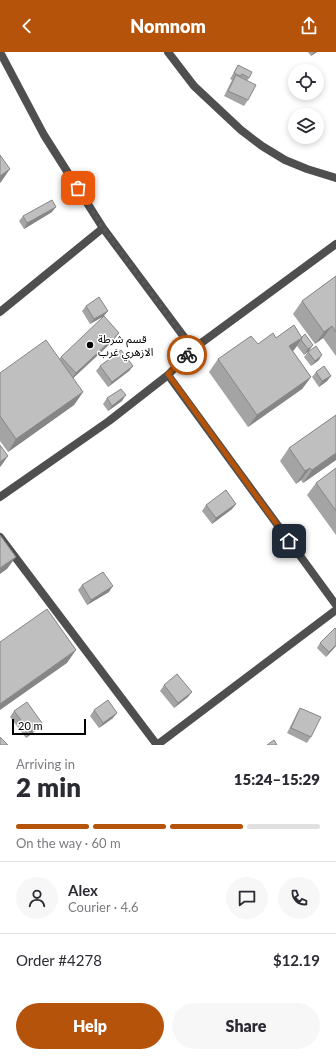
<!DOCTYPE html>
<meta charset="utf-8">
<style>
body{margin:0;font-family:Lato,"Noto Sans Arabic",sans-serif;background:#f7f7f7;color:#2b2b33;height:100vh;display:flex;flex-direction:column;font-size:15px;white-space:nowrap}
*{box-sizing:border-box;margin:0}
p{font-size:13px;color:#7c7c81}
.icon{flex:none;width:22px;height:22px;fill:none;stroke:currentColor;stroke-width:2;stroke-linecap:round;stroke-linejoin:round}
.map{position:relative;height:693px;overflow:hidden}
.drawer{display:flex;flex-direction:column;background:#fff;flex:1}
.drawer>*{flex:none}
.tools{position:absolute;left:288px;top:12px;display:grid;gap:8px}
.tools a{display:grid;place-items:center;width:36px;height:36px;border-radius:50%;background:#fff;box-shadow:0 2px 6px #0003;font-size:20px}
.scale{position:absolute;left:12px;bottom:10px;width:74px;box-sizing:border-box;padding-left:4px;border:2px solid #000;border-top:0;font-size:11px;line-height:14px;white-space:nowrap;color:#000;-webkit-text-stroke:3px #fff;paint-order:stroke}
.pin{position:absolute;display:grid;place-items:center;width:34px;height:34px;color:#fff;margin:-17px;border-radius:8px;box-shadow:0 2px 6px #0006}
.courier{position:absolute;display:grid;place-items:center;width:40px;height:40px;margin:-20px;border:3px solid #b45309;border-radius:50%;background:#fff;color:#222;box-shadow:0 1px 5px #0007}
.head em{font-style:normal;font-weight:800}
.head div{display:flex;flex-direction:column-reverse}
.head{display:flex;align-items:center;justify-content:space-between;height:68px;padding:0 16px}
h1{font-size:26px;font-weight:800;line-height:30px}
.bar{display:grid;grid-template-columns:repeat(4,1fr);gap:6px 4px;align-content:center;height:48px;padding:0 16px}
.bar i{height:5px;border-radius:3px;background:#e1e1e2}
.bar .on{background:#b45309}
.bar p{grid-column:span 4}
.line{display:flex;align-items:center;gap:10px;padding:0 16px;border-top:1px solid #e1e1e2}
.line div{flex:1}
.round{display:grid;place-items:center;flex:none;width:42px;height:42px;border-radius:21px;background:#f7f7f7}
.button{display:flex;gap:8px;margin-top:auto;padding:8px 16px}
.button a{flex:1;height:46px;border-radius:24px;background:#b45309;color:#fff;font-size:16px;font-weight:800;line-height:46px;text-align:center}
.button a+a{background:#f7f7f7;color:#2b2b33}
header{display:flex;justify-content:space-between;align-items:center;height:52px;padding:0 16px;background:#b45309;color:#fff;font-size:18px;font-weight:800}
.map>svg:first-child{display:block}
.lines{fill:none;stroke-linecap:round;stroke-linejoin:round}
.minor{stroke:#4f4f4f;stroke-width:8}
.wall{fill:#a4a4a4}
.shaded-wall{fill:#868686}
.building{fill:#bfbfbf;stroke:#868686}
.done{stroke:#595959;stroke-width:4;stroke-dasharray:0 7.2}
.route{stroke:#b45309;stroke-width:5}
.poi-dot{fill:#000;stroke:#fff;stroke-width:1.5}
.labels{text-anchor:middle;stroke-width:3;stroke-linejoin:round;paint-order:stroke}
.poi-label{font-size:11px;fill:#000;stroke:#fff;text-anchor:start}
</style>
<header><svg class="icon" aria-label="back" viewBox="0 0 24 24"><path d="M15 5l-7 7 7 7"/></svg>Nomnom<svg class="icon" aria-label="share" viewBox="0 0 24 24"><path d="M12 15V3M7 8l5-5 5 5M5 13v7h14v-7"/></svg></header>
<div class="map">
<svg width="336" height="693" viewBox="0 0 336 693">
<rect width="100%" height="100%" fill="#fff"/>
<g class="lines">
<path class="minor" d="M0,0l44,83 59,93 90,121 -25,26 168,230
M168,0l26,34 47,44 21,16 23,14 22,9 29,9
M0,260l103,-84
M193,297l143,-105
M0,445l109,-76 59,-46
M0,485l157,208 179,-135"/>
</g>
<path class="wall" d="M308,0h9l-6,4z
M238,13l11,13 -2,3 1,19 -4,6 -20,-10 8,-16 -2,-1z
M52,160l-28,17 -5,-8 4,-5z
M336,224v80l-13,-18 -8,6 -22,-30 9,-13z
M86,254l18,10 -14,8 -8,-13z
M294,273l15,26 -5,4 -7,-9 -4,5 18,26 -9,12 -54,38 -39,-55 9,-13 58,-21z
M112,290l-39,36 10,14 -9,13 -66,47 -8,-11v-68l59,-14 2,-2z
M308,300l11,8 -8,6 -7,-9z
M100,314h33l-4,5 -21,16 -12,-16z
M316,320l15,4 -4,5 -8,6 -7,-10z
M107,346l15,3 -14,10 -5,-7z
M336,363v45l-33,23 -2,-3 -5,4 -16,-23 9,-13z
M336,416v67l-29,-40 9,-12z
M236,452l-4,5 -20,15 -10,-13 4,-6z
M82,533l27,7 -22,13 -9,-15z
M336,577v17l-10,11 -9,-9 3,-5z
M164,633l24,12 -14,11 -14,-17z
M300,656l11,29 -4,6 -20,-10 10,-20z
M94,658l19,8 -14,10 -9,-12z
M14,659l24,18 -12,9 -16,-21z"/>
<path class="shaded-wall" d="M314,0h3l-6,4z
M10,117l-9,13 -1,1v-7z
M56,155l-4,5 -28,17 3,-6z
M108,259l-4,5 -14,8 4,-5z
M332,274l-9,12 -8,6 9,-12z
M119,281l-7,9 -43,40 7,-9z
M302,286l-8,12 -13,9 8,-13z
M313,293l-4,6 -5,4 4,-6z
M322,303l-3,5 -8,6 4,-5z
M133,314l-4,5 -21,16 4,-5z
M331,324l-4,5 -8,6 3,-6z
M311,325l-9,12 -54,38 9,-12z
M83,340l-9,13 -66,47 8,-13z
M126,343l-4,6 -14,10 4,-5z
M336,401v7l-33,23 9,-13z
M8,404l-7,10 -1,1v-5z
M310,416l-9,12 -5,4 9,-13z
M236,452l-4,5 -20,15 4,-6z
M16,505l-9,12 -7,5v-6z
M113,534l-4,6 -22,13 4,-5z
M336,593v1l-10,11 3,-5z
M76,598l-9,13 -67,47v-6z
M192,640l-4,5 -14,11 4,-5z
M117,661l-4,5 -14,10 4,-5z
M42,671l-4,6 -12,9 4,-6z"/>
<path class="building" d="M238,13l14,7 -3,6 -7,-4 -2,2 -6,-3z
M236,23l20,10 -8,15 -20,-9z
M0,103l10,14 -10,7z
M52,148l4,7 -29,16 -4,-7z
M336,224v56l-4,-6 -8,6 -22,-31z
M99,245l9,14 -14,8 -8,-13z
M104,264l15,17 -43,40 -15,-16z
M294,273l8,13 -13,8 22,31 -54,38 -39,-56 33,-23 7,8 15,-11 3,5z
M305,282l8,11 -5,4 -7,-9 1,-2v-1z
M46,288l37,52 -67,47 -16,-23v-43z
M316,294l6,9 -7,6 -7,-9z
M121,298l12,16 -21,16 -12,-16z
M324,314l7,10 -9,5 -6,-9z
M121,337l5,6 -14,11 -5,-8z
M336,363v38l-24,17 -2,-2 -5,3 -16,-23z
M0,393l8,11 -8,6z
M336,416v43l-20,-28z
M226,438l10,14 -20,14 -10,-13z
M0,483l16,22 -16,11z
M103,520l10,14 -22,14 -9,-15z
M47,557l29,41 -76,54v-62z
M335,576l1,1v16l-7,7 -9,-9z
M177,622l15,18 -14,11 -14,-18z
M108,648l9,13 -14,10 -9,-13z
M27,650l15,21 -12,9 -16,-21z
M300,656l21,9 -10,20 -20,-9z
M0,685l8,8h-8z
M274,688l3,5h-10z"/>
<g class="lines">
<path class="done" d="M78,136l25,40 90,121 -6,6"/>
<path class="route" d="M187,303l-19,19 121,167"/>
</g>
<circle class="poi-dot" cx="90" cy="293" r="4"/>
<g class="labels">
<g class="poi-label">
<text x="98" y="291">قسم شرطة<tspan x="98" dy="13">الازهري غرب</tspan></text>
</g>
</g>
</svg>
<div class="tools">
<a><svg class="icon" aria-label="locate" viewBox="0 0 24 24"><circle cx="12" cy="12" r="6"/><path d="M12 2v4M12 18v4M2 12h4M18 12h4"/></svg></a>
<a><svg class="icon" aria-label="layers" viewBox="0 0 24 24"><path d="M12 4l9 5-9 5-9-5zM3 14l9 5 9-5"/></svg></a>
</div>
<div class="scale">20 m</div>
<div class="pin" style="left:78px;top:136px;background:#ea580c"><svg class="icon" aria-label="bag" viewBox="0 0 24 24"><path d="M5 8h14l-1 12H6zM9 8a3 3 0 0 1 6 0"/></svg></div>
<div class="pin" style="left:289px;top:489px;background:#1f2937"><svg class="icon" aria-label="home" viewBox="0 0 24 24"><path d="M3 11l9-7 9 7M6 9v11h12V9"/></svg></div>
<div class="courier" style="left:187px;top:303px"><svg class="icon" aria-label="bike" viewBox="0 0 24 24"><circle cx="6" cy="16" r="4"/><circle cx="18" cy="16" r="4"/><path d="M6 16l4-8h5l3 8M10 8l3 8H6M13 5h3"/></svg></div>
</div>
<section class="drawer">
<div class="head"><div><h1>2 min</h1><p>Arriving in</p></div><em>15:24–15:29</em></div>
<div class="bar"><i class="on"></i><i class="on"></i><i class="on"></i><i></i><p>On the way · 60 m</p></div>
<div class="line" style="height:72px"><a class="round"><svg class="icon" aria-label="person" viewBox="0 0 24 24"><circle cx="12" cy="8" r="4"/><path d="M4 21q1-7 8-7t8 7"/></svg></a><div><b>Alex</b><p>Courier · 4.6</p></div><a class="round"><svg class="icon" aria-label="chat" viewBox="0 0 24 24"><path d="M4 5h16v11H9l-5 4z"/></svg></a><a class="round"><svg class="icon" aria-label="phone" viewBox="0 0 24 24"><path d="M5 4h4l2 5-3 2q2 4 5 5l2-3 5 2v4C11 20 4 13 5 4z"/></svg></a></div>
<div class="line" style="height:52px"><div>Order #4278</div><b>$12.19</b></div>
<div class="button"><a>Help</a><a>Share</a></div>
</section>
